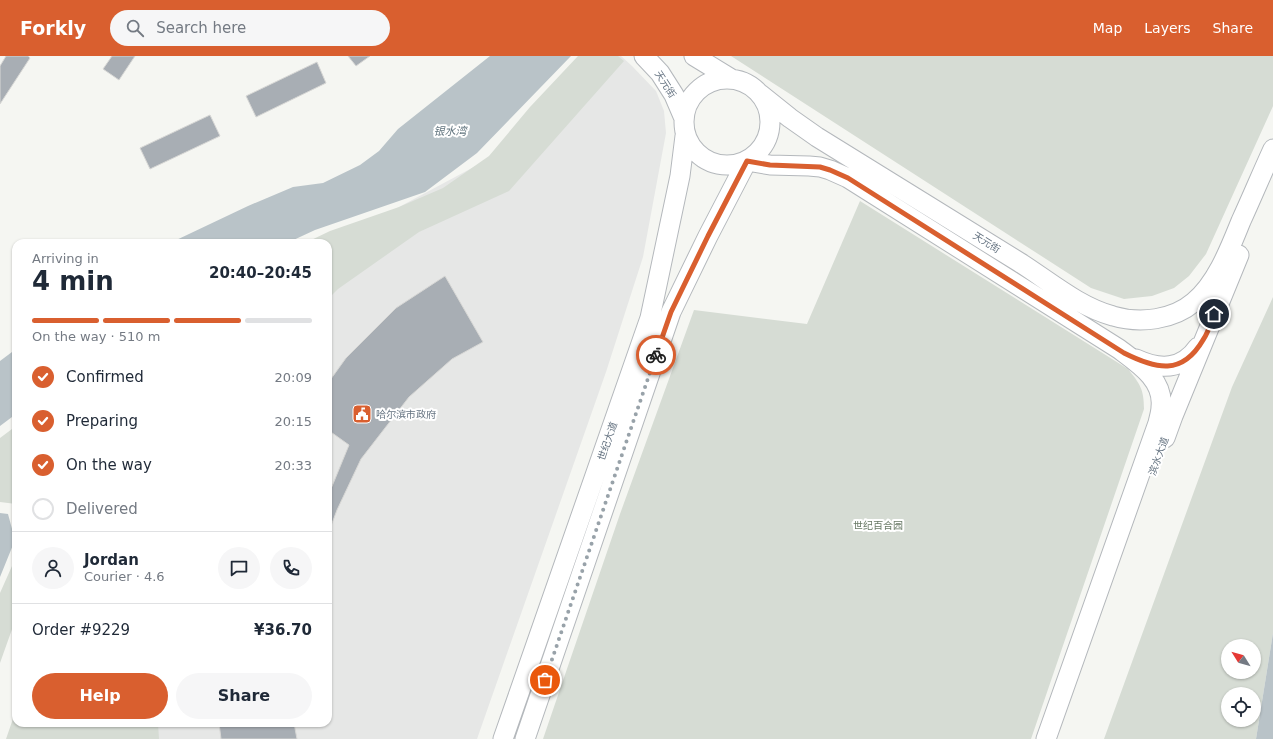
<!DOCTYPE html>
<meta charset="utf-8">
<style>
body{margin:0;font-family:"DejaVu Sans","Noto Sans SC",sans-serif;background:#f6f6f7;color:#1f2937;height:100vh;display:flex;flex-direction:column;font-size:15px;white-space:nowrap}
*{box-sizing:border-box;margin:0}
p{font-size:13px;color:#747a83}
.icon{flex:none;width:22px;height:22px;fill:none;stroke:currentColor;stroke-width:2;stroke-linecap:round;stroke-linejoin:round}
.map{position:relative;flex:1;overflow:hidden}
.side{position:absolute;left:12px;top:183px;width:320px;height:488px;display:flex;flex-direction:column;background:#fff;border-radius:12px;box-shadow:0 1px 3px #0004}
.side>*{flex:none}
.needle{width:26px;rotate:307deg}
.tools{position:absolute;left:1221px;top:583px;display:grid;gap:8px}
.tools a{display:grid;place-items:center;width:40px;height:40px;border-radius:50%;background:#fff;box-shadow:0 1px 3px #0004;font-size:20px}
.pin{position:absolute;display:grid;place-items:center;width:34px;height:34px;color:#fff;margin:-17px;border:2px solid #fff;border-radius:50%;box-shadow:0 1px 4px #0007}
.courier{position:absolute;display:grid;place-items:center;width:40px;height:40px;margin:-20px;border:3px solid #d95f2f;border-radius:50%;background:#fff;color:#222;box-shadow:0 1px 5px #0007}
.summary em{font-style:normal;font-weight:600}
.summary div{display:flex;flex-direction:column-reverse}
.summary{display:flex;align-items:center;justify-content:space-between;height:68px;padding:0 20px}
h1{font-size:26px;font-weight:600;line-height:30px}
.bar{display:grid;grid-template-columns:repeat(4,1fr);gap:6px 4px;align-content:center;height:48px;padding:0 20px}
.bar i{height:5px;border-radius:3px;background:#e0e1e3}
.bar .on{background:#d95f2f}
.bar p{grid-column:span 4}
.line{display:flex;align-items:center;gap:10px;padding:0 20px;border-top:1px solid #e0e1e3}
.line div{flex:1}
.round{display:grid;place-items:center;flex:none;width:42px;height:42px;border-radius:21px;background:#f6f6f7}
ol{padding:0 20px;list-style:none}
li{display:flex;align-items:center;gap:12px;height:44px}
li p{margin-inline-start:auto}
li .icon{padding:4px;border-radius:50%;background:#d95f2f;color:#fff;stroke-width:4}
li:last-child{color:#747a83}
li i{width:22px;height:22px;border:2px solid #e0e1e3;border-radius:50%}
.cta{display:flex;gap:8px;margin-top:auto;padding:8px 20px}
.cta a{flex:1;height:46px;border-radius:24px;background:#d95f2f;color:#fff;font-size:16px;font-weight:600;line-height:46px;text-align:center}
.cta a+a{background:#f6f6f7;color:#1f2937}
header{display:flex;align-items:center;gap:24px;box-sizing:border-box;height:56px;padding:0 20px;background:#d95f2f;color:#fff}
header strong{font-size:19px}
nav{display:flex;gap:22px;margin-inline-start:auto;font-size:14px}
.search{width:280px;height:36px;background:#f6f6f7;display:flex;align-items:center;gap:10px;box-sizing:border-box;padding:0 14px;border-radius:22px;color:#747a83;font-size:15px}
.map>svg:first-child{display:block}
.built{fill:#e6e7e6}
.green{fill:#d6dcd4;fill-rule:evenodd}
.water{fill:#b9c3c8}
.building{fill:#a8aeb4;stroke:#d7d7d5}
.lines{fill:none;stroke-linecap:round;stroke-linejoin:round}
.major-casing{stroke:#b4b8bc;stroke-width:21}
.major{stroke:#fff;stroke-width:19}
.done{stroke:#98a2a9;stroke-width:4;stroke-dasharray:0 7.2}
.route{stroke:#d95f2f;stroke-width:5}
.labels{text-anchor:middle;stroke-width:4;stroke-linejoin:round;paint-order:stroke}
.street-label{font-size:10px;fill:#667482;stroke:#fff}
.poi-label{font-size:10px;fill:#667482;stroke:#fff;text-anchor:start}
.park-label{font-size:10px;fill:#687965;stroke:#fff}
.water-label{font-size:11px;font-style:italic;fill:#62757f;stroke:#fff}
</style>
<header>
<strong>Forkly</strong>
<div class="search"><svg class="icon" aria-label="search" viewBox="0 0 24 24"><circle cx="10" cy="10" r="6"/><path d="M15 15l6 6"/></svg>Search here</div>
<nav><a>Map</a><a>Layers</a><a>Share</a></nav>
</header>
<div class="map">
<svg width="1273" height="683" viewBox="0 0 1273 683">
<rect width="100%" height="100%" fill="#f5f6f2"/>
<path class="built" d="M581,0h40l11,10 24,25 8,20 2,22 -23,124 -37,115 -129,367h-470l9,-16h312v-478l157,-84z"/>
<path class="green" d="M578,0h40l6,5 -115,130 -90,41 -81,57 -10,10v-56h-23l25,-12 69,-24 44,-19 46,-32 41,-49z
M731,0h542v50l-67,148 -17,22 -15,12 -22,8 -28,3 -33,-11z
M860,145l268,168c12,15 16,20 16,40l-113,330h-488l77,-225 74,-204 113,14z
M1273,241v336l-17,106h-152l128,-352zM1228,590h26v26h-26zM1228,638h26v26h-26z
M16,370v78l-16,-2v-64z
M16,501v61l-16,45v-70z
M16,654v13h142l1,16h-153z"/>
<path class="water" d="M490,0h81l-94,97 -52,39 -110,38 -28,13h-117l78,-37 45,-19 30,-4 37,-18 19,-14 19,-22z
M16,293v65l-16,12v-65z
M0,457l8,1 7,26 -15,37z
M1273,577v106h-17z"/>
<path class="building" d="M6,0h22l2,2 -30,46v-38z
M112,0h23l-16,24 -16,-11z
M348,0h22l-14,10z
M317,6l9,21 -70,34 -10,-21z
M210,59l10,21 -70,33 -10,-21z
M445,220l38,66 -31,17 -43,38 -48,62 -24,51 -9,24v-38l21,-51 -21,-15v-47l18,-25 50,-50z
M219,667h75l3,16h-76z"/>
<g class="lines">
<defs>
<path id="major" d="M644,0l16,17 14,22 9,21
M694,0l36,22
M684 66a43 43 0 1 1 86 0a43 43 0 1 1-86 0Z
M760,38l30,24 27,19c67,42 135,83 202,125 30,19 60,45 94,54 27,8 60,4 81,-14 23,-19 36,-54 47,-81 11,-24 21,-48 32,-72
M1136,303c24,11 46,11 62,-12
M1165,382l8,-22 66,-161
M503,683l147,-421 30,-142 5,-40
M525,683l146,-427 37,-76 39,-75 23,4 39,1 11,1 10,3 18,8 271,171c20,15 45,31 42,58 0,5 -2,11 -3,16l-112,316"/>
</defs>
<use href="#major" class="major-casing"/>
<use href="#major" class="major"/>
</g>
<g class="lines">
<path class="done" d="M545,624l111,-325"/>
<path class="route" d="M656,299l15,-43 37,-76 39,-75 23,4 50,2 10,3 18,8 276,175c32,16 58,23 79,-13 5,-7 8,-17 11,-26"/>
</g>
<defs>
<symbol id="civic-square" viewBox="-11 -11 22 22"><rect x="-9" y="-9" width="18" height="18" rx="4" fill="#d95f2f" stroke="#fff"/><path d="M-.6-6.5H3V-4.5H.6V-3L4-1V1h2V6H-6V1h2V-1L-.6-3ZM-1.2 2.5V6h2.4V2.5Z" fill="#fff"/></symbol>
</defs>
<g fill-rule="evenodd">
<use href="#civic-square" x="351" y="347" width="22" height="22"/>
</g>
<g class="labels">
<g class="street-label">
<text transform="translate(666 28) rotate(57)" y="4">天元街</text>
<text transform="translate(987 186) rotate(32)" y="4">天元街</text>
<text transform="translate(607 385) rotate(-71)" y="4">世纪大道</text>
<text transform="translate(1158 400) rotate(-70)" y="4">滨水大道</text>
</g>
<g class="poi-label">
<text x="376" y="362">哈尔滨市政府</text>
</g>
<g class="park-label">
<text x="878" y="473">世纪百合园</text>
</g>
<g class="water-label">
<text x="450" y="79">银水湾</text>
</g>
</g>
</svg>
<div class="tools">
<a><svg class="needle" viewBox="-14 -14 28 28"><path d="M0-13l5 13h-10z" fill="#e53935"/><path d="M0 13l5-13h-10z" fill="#747a83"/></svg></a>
<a><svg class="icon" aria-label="locate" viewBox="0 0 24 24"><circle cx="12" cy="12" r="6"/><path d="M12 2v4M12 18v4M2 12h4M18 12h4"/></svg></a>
</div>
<div class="pin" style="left:545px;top:624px;background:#ea580c"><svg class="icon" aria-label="bag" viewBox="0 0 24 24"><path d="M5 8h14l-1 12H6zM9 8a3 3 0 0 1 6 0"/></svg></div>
<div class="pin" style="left:1214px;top:258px;background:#1f2937"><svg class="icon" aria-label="home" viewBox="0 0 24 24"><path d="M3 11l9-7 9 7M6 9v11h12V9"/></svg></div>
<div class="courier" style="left:656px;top:299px"><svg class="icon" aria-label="bike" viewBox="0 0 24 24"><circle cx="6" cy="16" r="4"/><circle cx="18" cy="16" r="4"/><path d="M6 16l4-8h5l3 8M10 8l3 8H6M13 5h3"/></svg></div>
<section class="side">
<div class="summary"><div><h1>4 min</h1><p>Arriving in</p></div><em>20:40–20:45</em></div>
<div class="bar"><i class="on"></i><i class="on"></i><i class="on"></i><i></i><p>On the way · 510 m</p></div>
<ol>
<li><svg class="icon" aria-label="check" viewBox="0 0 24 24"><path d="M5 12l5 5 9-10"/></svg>Confirmed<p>20:09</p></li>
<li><svg class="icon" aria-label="check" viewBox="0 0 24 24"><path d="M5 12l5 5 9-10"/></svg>Preparing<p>20:15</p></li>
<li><svg class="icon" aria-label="check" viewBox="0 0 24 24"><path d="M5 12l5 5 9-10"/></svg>On the way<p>20:33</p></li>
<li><i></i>Delivered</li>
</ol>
<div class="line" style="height:72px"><a class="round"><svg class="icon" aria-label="person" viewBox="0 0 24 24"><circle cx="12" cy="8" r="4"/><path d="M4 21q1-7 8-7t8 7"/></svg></a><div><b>Jordan</b><p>Courier · 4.6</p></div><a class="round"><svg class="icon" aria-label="chat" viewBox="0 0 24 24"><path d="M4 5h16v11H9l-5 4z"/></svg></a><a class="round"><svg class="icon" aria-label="phone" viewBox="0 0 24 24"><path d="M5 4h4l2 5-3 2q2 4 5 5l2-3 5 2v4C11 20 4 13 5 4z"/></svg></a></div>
<div class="line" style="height:52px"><div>Order #9229</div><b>¥36.70</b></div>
<div class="cta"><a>Help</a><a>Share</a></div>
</section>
</div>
